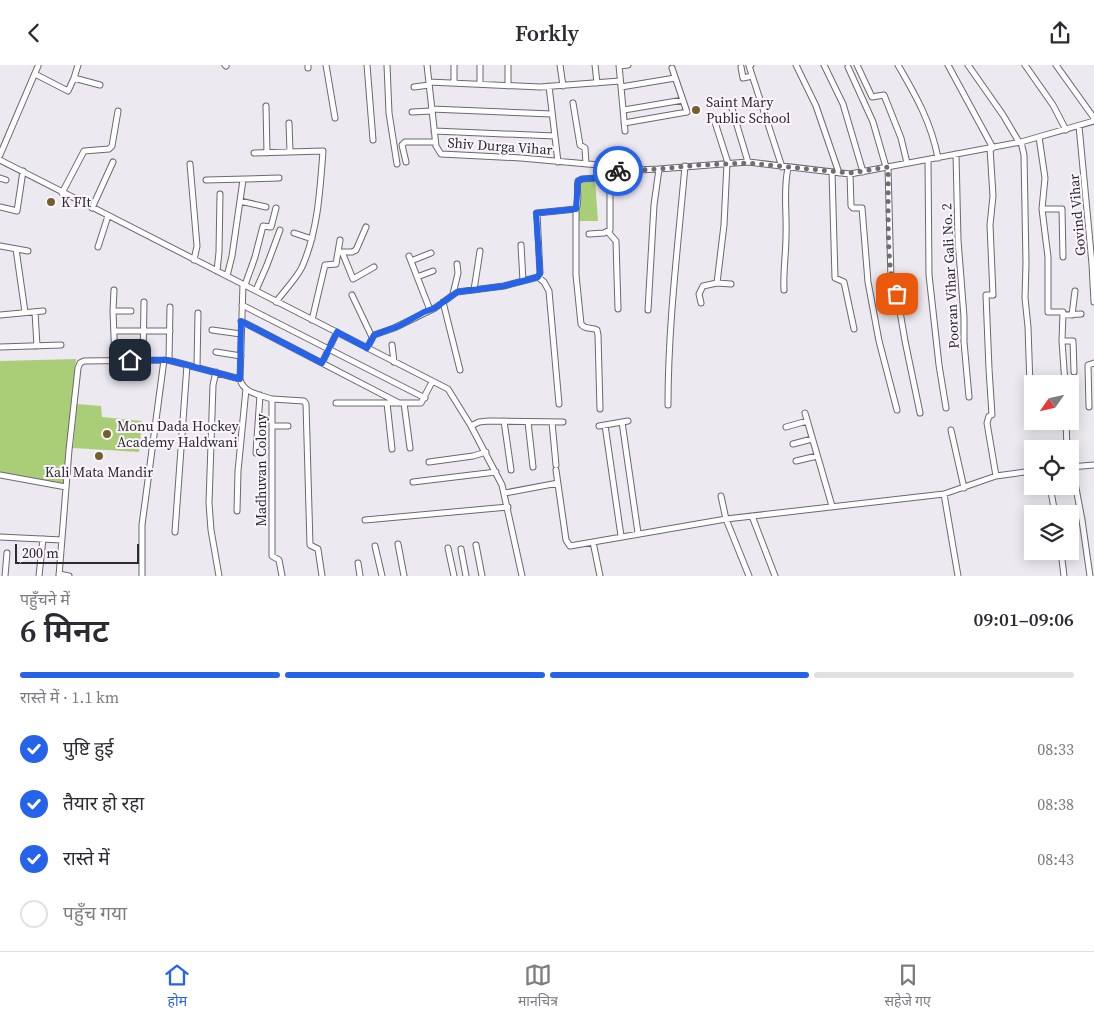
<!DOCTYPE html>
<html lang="hi">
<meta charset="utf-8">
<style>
body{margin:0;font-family:"Source Serif 4","Noto Sans Devanagari",serif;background:#f2f2f3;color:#2b2b33;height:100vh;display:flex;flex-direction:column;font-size:19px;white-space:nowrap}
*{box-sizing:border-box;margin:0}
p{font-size:16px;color:#7c7c81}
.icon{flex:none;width:28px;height:28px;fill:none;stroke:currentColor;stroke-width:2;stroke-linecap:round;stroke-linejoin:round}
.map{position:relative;height:511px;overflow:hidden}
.panel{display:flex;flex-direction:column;background:#fff;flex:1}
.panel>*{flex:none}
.needle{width:32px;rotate:236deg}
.controls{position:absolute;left:1024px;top:310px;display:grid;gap:10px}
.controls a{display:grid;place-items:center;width:55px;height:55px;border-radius:0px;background:#fff;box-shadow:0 2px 12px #0003;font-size:25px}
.scale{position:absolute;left:15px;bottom:12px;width:124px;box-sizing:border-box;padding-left:5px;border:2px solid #2c2a2d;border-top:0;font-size:14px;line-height:18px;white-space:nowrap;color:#2c2a2d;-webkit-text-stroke:4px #fbf6fe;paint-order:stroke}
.pin{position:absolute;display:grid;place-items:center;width:42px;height:42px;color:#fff;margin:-21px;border-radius:10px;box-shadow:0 2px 8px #0006}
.courier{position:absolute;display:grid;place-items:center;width:50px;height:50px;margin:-25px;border:4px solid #2563eb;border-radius:50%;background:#fff;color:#222;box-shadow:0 1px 6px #0007}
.head em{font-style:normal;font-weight:600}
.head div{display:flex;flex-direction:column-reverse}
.head{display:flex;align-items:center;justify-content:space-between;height:85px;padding:0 20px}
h1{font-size:32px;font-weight:600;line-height:38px}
.bar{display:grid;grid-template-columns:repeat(4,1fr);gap:8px 5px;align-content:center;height:60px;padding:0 20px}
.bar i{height:6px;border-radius:4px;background:#e1e1e2}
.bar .selected{background:#2563eb}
.bar p{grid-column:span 4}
ol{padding:0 20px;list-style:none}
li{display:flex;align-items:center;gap:15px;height:55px}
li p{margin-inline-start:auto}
li .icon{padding:5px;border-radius:50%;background:#2563eb;color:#fff;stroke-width:4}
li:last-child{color:#7c7c81}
li i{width:28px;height:28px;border:2px solid #e1e1e2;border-radius:50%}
header{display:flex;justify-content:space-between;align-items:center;height:65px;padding:0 20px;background:#fff;font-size:22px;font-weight:600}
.menu{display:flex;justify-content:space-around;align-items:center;height:70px;border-top:1px solid #e1e1e2;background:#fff;font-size:14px;color:#7c7c81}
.menu a{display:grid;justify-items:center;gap:2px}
.menu .selected{color:#2563eb}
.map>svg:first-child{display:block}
.green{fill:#aace78}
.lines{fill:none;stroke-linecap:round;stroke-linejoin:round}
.minor-casing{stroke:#6d686f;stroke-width:7}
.minor{stroke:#fff;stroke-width:5}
.done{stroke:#706d71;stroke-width:5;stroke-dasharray:0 9}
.route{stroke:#2563eb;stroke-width:6}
.poi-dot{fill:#755f2f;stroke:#fbf6fe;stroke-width:2}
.labels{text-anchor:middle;stroke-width:4;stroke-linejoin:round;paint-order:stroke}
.poi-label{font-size:14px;fill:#2c2a2d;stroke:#fbf6fe;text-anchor:start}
.street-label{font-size:14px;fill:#2c2a2d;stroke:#fbf6fe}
</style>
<header><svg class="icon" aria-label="back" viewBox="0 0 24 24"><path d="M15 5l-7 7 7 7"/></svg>Forkly<svg class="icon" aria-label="share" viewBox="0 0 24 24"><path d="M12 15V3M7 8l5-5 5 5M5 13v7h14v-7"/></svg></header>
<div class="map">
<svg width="1094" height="511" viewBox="0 0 1094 511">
<rect width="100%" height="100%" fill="#ede9f0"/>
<path class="green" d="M583,115h12l3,41h-20v-9l2,-6 -2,-23z
M76,294l-13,125 -63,-11v-112z
M77,339l24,2 1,11 40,4 -3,31 -66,-4z"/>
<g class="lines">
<defs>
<path id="minor" d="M78,0l-4,13 26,7
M225,0l1,1
M308,0v3
M326,0l9,53
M367,0l6,75
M387,0l2,48 8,51
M427,0l9,81 5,8 80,4 78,7 12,2 6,4
M454,0v18
M508,0v21
M560,0l3,21
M595,0l2,18
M619,0l6,66
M751,0l-2,1 3,9 30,92
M796,0l20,41 23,67
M824,0l19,39 20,68
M857,0l15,32 12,-2 17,43 6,25
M898,0c18,31 33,57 40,93
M948,0l45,83
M968,0l35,50 16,27
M1025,0l28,40 13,25
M1056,0l38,53
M619,1l9,-1
M741,2l2,11 9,-2
M848,2l25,55 13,45
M35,9l33,17 6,-13
M429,17l111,5 80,-6
M480,19v-19
M549,21l9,76
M414,22l15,-2
M621,22l54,-9
M730,37l18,60
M573,38l7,42 5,3 1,16
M266,41l1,47
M431,44l121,5
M624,45l59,-10
M412,47l19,-1
M713,51l15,47
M289,58l1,29
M624,58l63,-11 -15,-44
M1079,61l13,138 2,38
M434,66l121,5
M1039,72l6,41 -3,31 6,48v55h15l-1,29 3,43
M1021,77l3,13 2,108 -1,35 3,29 2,59
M990,83l3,48 -3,29 3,70h-7l3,74 3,46 -3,1 -2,7 9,53
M254,88l69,-2c-3,39 -5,80 -21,116 -6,12 -18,24 -26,35
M956,89l2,86 6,77v25l5,55
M0,90l38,-89
M0,95l448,229 23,37 31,59 20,91
M928,95l1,115 10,90 7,43
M406,97l-4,-17 3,-3h30
M190,99l7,82 -3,14
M888,102l3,113 6,14 8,47 15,72
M832,107l3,106 9,4 10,47
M850,109l1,32 2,2h9l6,74 11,59 18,69
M0,113l6,2
M206,115l73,-2
M62,128l22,-42 25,-2 3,-3 6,-35
M240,136l26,6
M0,142l17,4 6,-40
M92,143l21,-46
M576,144v66l5,49c4,6 10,3 16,6l1,5 2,74
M1042,144h20l1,48
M608,167l8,9 2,68
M294,168l18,6
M589,169l15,-1 6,-3v-54
M521,180l2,36
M0,181l28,5
M98,182l10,-31
M16,184l9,63
M340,187h12l4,-2 10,-23
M342,187l11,27 21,-12
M409,191l21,54
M411,196l20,-8
M217,206l2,-19 1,-58
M227,211l5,-20 11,-76
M417,212l16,-6
M538,212l6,5 5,9 10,113
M717,218l7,-58 3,-62
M245,220l10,-28 8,-31 8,1 5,-19
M114,225l-1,21 2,50
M256,225l11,-25 13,-35
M474,225l6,-39
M784,225c-1,-19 2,-36 2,-55 1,-22 -3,-45 2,-67
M453,229l5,-21 -1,-9
M352,230l20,42
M443,237l17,68
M701,238l-2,-9 4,-8 14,-3 14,1
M242,240l183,93
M648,245l6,-105 5,-36
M113,246h18
M35,247l2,34
M0,250l43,-4
M1063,250l18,-1
M1072,250l3,-24
M312,255l13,-55 11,-1 4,-24
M241,256l158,82h22l11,-21
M212,265l29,4
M114,266h56
M1062,276h11l1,31
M392,280l2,17
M0,282l61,-2
M367,283l7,-13 20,-7 41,-20 22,-16 47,-6 34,-9 2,-4 -3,-60 39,-4c4,-9 0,-19 2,-28l4,-2 27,-2 8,-6 42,-2 89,-7 102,12 171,-32 73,-21
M216,287l25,4
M143,295l1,-58
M169,295l1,-53
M322,298l15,-31
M197,302l1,-54
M216,307l-3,13 -4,118 2,27 8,46
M240,314c3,14 20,16 32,20v157l7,4 3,16
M272,334l32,2 2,3 4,141 8,4 4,27
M336,338h63
M387,338l5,46
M404,338l6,45
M668,340c0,-80 10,-159 17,-239
M1089,342l-1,-42 6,-2
M805,348l27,93
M504,356l7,49
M1066,356l1,28
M528,357l5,45
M552,357l4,43
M622,357l16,111
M605,360l16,111
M273,361h15
M471,361l8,-4 10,-1 74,1
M599,361l29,-5
M786,362l21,-6
M951,365l13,58
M793,379l19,-5
M256,388l4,-58
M796,396l21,-5
M429,397l44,-6 13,-4
M1070,402l24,-2
M1072,402l10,53 8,56
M556,405l10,70 4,6 156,-27 218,-25 52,-18 36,-5
M0,410l66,12
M413,417l83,-10
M1050,421l5,28
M505,428l53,-10
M944,429l14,82
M721,431l5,23 23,57
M237,446l1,-40 8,-82
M752,451l23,60
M365,455l143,-13
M175,467l12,-167
M0,472l62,3
M593,477l7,34
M398,479l6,32
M476,480l6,31
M375,481l7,30
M448,483l6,28
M461,484l5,27
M1061,486l3,25
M358,498l2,13
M59,509l10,2
M5,511l2,-23
M39,511l4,-37
M59,511l10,-126 9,-82 2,-5 4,-2 84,-1 72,19 3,-95
M142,511v-51l22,-165"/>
</defs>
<use href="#minor" class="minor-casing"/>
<use href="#minor" class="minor"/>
</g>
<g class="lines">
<path class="done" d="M618,106l41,-2 40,-4 49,-2 102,10 38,-6c1,24 -3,111 9,127"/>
<path class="route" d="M130,295h38l72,19 1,-58 81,42 15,-31 30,16 7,-13 25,-9 25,-14 11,-4 22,-16 47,-6 34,-9 2,-4 -4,-60 40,-4 2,-28 4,-2 27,-2 5,-5 4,-1"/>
</g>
<g class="poi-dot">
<circle cx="696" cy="45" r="5"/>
<circle cx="51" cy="137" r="5"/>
<circle cx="107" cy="369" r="5"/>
<circle cx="99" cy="391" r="5"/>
</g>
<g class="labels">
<g class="poi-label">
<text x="706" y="42">Saint Mary<tspan x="706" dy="16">Public School</tspan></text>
<text x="61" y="142">K FIt</text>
<text x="117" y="366">Monu Dada Hockey<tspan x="117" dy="16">Academy Haldwani</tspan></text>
<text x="99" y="412" text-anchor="middle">Kali Mata Mandir</text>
</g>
<g class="street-label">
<text transform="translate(500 81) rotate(4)" y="5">Shiv Durga Vihar</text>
<text transform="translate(1077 150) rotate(-95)" y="5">Govind Vihar</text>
<text transform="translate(950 211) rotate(-93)" y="5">Pooran Vihar Gali No. 2</text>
<text transform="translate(261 405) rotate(-90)" y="5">Madhuvan Colony</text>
</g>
</g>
</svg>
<div class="controls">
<a><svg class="needle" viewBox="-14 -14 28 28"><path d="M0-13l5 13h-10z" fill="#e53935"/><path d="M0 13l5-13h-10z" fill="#7c7c81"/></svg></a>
<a><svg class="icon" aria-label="locate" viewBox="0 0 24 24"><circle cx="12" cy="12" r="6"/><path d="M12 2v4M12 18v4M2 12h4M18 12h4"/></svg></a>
<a><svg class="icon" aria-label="layers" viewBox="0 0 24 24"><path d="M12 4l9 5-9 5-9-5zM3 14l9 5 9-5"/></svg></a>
</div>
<div class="scale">200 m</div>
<div class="pin" style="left:897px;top:229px;background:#ea580c"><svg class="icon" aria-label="bag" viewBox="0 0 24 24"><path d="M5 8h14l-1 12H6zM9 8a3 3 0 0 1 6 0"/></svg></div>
<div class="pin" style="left:130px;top:295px;background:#1f2937"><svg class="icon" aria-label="home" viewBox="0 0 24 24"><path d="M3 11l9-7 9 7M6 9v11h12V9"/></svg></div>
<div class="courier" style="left:618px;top:106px"><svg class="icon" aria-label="bike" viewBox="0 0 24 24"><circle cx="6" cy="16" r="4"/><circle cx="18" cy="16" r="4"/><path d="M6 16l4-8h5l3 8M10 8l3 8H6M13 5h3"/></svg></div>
</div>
<section class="panel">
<div class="head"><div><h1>6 मिनट</h1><p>पहुँचने में</p></div><em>09:01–09:06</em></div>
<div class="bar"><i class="selected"></i><i class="selected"></i><i class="selected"></i><i></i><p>रास्ते में · 1.1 km</p></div>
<ol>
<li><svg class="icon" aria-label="check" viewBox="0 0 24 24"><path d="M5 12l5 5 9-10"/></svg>पुष्टि हुई<p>08:33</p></li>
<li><svg class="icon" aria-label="check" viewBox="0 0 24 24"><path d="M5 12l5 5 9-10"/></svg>तैयार हो रहा<p>08:38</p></li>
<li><svg class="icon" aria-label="check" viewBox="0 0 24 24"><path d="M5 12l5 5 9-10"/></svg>रास्ते में<p>08:43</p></li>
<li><i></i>पहुँच गया</li>
</ol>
</section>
<nav class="menu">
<a class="selected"><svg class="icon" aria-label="home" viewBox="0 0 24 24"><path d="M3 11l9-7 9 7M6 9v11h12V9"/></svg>होम</a>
<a><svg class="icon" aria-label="map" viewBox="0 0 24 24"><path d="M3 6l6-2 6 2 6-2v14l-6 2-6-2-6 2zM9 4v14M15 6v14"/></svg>मानचित्र</a>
<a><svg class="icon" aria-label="saved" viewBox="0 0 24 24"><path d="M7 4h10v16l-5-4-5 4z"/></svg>सहेजे गए</a>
</nav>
